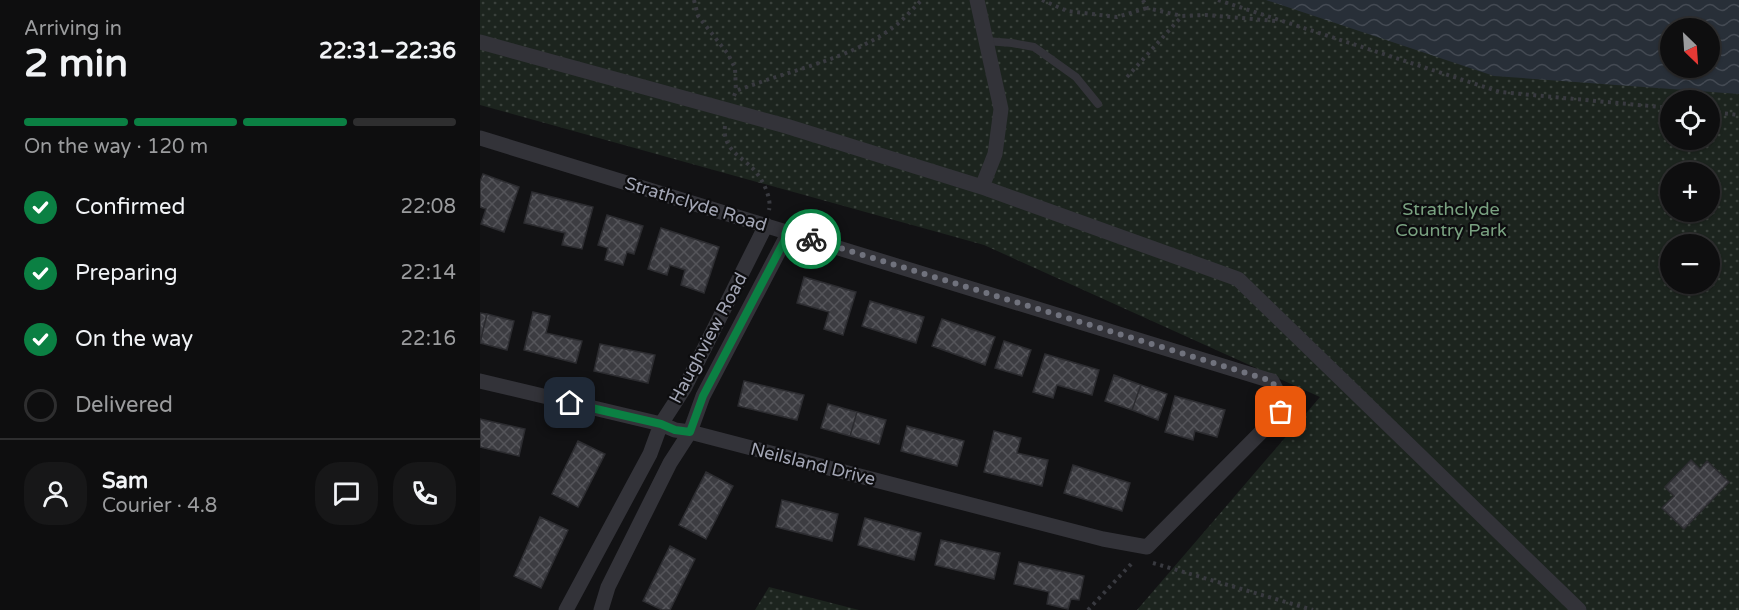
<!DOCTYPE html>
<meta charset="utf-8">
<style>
body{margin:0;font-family:"Varela Round",sans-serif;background:#171718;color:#f1f3f6;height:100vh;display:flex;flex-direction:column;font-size:22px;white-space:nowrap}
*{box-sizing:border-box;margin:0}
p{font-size:20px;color:#9b9c9e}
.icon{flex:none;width:33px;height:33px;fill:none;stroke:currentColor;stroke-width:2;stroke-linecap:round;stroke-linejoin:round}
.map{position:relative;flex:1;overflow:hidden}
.drawer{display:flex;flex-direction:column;background:#0e0e0f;width:480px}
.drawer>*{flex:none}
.needle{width:39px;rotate:155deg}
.buttons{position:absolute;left:1180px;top:18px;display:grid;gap:12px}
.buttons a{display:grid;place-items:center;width:60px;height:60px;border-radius:50%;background:#0e0e0f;box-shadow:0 2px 4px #0004,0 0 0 2px #2e2e2f;font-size:30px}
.pin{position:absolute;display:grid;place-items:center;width:51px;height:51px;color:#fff;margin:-26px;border-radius:12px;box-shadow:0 3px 9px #0006}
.courier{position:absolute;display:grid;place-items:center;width:60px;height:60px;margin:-30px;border:4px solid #0b8043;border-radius:50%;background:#fff;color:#222;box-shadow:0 2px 8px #0007}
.headline em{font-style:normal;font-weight:700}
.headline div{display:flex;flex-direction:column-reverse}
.headline{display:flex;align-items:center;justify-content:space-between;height:102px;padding:0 24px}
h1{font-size:39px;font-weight:700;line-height:45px}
.bar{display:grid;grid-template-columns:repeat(4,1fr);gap:9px 6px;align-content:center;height:72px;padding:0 24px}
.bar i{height:8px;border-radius:4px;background:#2e2e2f}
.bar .current{background:#0b8043}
.bar p{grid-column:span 4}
.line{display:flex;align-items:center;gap:15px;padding:0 24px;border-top:2px solid #2e2e2f}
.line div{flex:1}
.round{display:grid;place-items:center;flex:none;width:63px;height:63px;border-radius:24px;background:#171718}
ol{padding:0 24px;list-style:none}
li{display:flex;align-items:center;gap:18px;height:66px}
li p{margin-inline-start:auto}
li .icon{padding:6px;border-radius:50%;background:#0b8043;color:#fff;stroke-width:4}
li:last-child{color:#9b9c9e}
li i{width:33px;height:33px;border:3px solid #2e2e2f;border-radius:50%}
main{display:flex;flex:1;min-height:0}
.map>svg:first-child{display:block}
.park{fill:url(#park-dots);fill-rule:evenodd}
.water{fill:url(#water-waves);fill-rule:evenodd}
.building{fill:url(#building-cross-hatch);stroke:#2c2c30;stroke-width:1.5}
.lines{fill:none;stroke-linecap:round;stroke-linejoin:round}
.path{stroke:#393a40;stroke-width:4;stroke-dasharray:3 4.5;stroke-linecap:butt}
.service{stroke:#333339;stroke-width:8}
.minor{stroke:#333339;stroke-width:15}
.done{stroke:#70727d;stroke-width:6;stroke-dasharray:0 10.8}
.route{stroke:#0b8043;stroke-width:8}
.labels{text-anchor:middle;stroke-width:4.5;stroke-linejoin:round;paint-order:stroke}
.street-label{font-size:18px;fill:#a3a6b5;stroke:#0d0d0f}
.park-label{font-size:18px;fill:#79a180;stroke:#0d0d0f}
</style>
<main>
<section class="drawer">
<div class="headline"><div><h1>2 min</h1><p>Arriving in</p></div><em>22:31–22:36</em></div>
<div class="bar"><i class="current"></i><i class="current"></i><i class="current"></i><i></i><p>On the way · 120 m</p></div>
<ol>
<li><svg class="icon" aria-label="check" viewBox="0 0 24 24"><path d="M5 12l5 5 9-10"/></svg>Confirmed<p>22:08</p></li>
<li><svg class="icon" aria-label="check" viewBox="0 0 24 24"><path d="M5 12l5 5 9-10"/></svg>Preparing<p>22:14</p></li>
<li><svg class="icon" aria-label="check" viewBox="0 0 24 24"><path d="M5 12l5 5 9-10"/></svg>On the way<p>22:16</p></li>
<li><i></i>Delivered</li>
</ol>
<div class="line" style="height:108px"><a class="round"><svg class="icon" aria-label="person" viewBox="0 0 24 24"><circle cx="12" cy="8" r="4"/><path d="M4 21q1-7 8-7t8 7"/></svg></a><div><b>Sam</b><p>Courier · 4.8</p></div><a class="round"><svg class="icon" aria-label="chat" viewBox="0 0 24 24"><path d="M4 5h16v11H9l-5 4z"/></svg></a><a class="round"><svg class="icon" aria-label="phone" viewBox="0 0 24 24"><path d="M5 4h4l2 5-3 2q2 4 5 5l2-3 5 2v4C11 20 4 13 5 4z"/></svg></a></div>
</section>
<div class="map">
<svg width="1259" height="610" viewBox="0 0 1259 610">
<defs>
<pattern id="park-dots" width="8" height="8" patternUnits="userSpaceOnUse" patternTransform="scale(1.5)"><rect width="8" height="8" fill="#1c241e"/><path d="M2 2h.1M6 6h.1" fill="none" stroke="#3a413c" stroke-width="1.8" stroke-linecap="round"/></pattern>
<pattern id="water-waves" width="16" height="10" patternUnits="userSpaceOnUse" patternTransform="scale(1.5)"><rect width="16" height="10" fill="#282f38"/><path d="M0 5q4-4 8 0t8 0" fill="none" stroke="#444a53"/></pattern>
<pattern id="building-cross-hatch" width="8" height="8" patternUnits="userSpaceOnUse" patternTransform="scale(1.5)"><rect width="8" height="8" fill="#3c3c41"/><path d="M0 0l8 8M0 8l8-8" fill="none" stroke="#55555a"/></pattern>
</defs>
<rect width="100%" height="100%" fill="#121214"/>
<path class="park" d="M0,0h1259v610h-602l183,-213 -336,-152 -504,-140zM1191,28h39v40h-39zM1191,100h39v40h-39zM1191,172h39v40h-39zM1191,244h39v40h-39z
M289,587l90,23h-104z"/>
<path class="water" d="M786,0h473v94l-245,-18zM1191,28h39v40h-39z"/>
<path class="building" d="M3,174l36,13 -15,45 -23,-8 5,-15 -6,-2v-25z
M52,192l61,15 -11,42 -20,-4 3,-12 -41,-10z
M127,215l36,11 -9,28 -7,-2 -4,13 -18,-5 3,-12 -10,-3z
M181,228l58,19 -15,46 -23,-8 4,-15 -15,-5 -3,10 -19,-6z
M324,277l52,15 -13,43 -19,-6 5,-17 -32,-9z
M390,301l54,16 -8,26 -54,-17z
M53,312l17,4 -4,17 36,8 -6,22 -52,-13z
M0,313l7,1 -7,28z
M7,314l27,7 -7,29 -27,-7z
M462,319l53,18 -10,28 -53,-19z
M524,341l27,9 -9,26 -27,-8z
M120,344l55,11 -7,28 -54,-12z
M565,354l54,16 -7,25 -35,-10 -4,13 -20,-6z
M634,375l27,10 -9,25 -27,-9z
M264,381l60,14 -7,25 -59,-14z
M661,385l26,9 -9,26 -26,-10z
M695,396l50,14 -8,27 -22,-6 -2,9 -28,-8z
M348,404l29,8 -7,24 -29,-8z
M377,412l29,8 -7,24 -29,-8z
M0,419l45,10 -6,27 -39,-9z
M427,426l57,15 -7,25 -56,-15z
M514,431l27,7 -4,15 31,7 -6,26 -58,-14z
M98,441l27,13 -27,53 -26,-13z
M1211,460l9,9 7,-8 22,21 -45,47 -22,-21 12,-12 -9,-9z
M593,465l57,18 -8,28 -58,-18z
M226,472l27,14 -27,53 -27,-14z
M302,500l56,14 -6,27 -56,-14z
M60,517l28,13 -27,58 -27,-12z
M385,518l56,15 -7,27 -56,-15z
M461,540l59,13 -6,26 -59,-14z
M190,546l25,13 -25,51h-8l-19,-9z
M539,562l65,14 -5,24 -8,-1 -3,10 -21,-5 2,-12 -35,-8z"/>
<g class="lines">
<path class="path" d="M214,0l4,16 30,38 7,14 1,23
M562,0l25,11 50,6 30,-9
M663,0l4,8 35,8
M738,0l282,92 171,16
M647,77l55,-61 24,-1 70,6
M254,96l2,-5c50,-20 111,-31 155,-62 12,-8 21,-20 31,-29
M1230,112l29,3
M245,126c-3,24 17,30 30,45 8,9 17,28 14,39
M673,563l160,47
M608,610l45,-48"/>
<path class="service" d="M506,41l26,2 22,4 42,30 22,27"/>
<path class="minor" d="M497,0l24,109 -6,45 -13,33
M0,42l306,84 196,61 256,92 341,331
M0,138l792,243 8,16 1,15 -134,135 -44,-8 -413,-107 -15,-2 -14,-6 -181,-43
M86,610l84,-156 11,-30 24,-37 81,-162
M121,610l7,-23 62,-124 20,-31 13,-36 86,-164"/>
</g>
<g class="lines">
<path class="done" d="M331,239l461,142 8,16 1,15"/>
<path class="route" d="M90,403l91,21 14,6 15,2 13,-36 86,-164 22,7"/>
</g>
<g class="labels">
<g class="street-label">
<text transform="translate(216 204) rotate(17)" y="6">Strathclyde Road</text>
<text transform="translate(228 338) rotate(-62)" y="6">Haughview Road</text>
<text transform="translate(333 464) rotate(14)" y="6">Neilsland Drive</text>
</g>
<g class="park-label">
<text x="971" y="215">Strathclyde<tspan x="971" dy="21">Country Park</tspan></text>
</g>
</g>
</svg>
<div class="buttons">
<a><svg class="needle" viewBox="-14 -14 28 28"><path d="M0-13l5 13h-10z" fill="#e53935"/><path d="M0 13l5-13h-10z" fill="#9b9c9e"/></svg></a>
<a><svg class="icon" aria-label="locate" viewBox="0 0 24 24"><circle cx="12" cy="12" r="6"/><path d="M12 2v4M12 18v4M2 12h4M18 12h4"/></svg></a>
<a>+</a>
<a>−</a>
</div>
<div class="pin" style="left:801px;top:412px;background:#ea580c"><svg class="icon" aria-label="bag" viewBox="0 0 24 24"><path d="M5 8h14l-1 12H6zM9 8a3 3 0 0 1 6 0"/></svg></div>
<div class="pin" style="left:90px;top:403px;background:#1f2937"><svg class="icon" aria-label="home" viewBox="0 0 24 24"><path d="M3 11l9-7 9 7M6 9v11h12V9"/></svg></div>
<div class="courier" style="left:331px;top:239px"><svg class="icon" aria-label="bike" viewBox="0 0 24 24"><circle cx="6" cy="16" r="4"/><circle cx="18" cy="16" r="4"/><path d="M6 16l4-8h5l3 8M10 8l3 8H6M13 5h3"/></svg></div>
</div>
</main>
